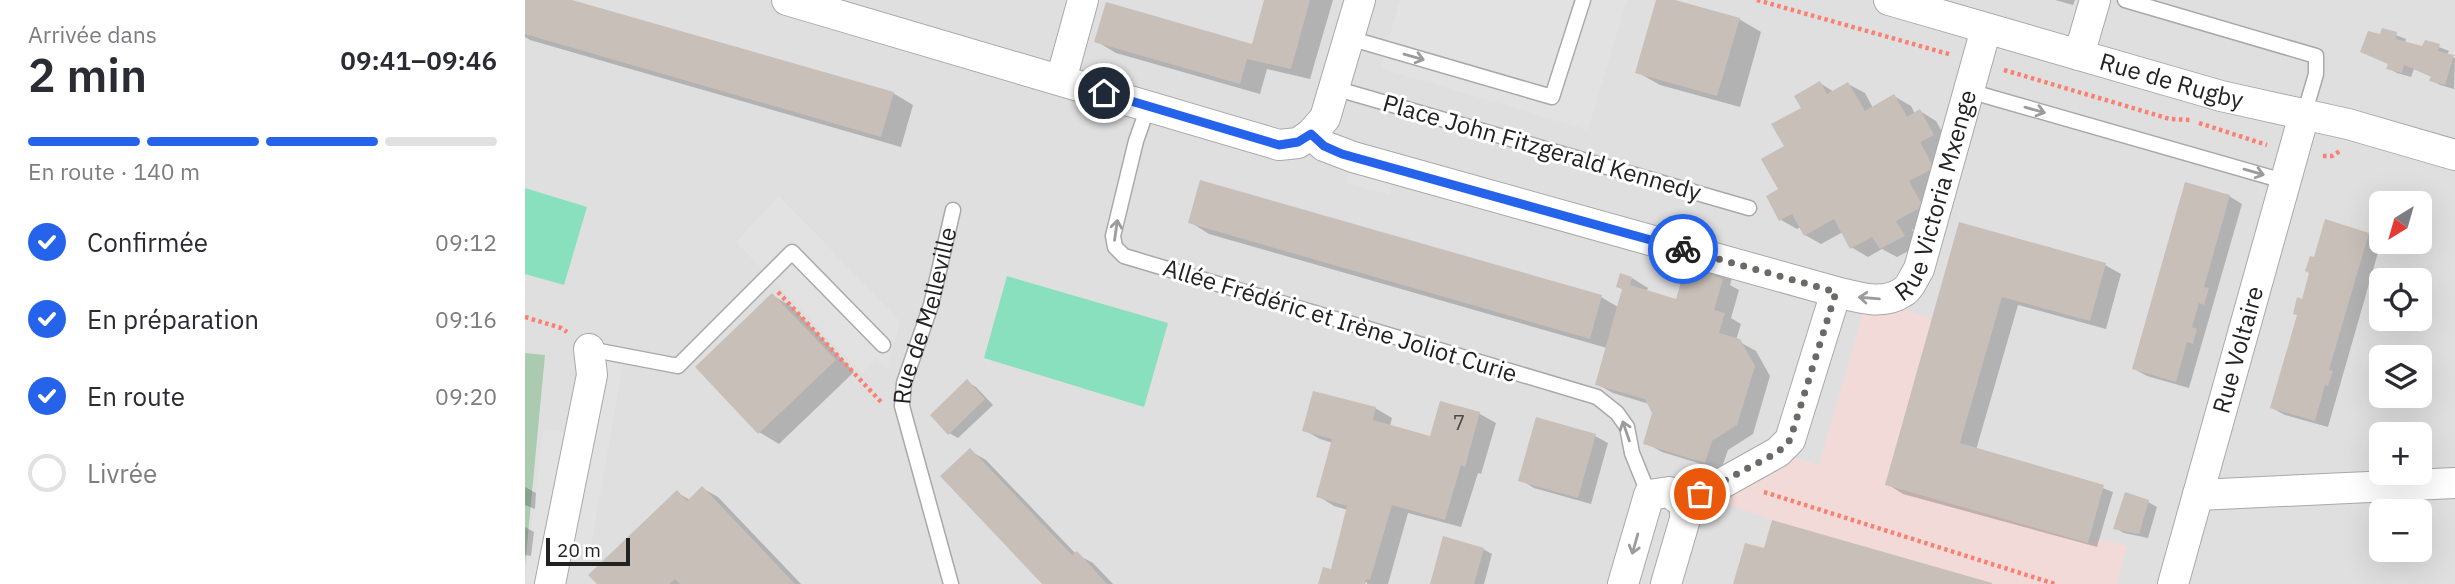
<!DOCTYPE html>
<html lang="fr">
<meta charset="utf-8">
<style>
body{margin:0;font-family:"IBM Plex Sans",sans-serif;background:#f7f7f7;color:#2b2b33;height:100vh;display:flex;flex-direction:column;font-size:26px;white-space:nowrap}
*{box-sizing:border-box;margin:0}
p{font-size:23px;color:#7c7c81}
.icon{flex:none;width:38px;height:38px;fill:none;stroke:currentColor;stroke-width:2;stroke-linecap:round;stroke-linejoin:round}
.map{position:relative;flex:1;overflow:hidden}
.drawer{display:flex;flex-direction:column;background:#fff;width:525px}
.drawer>*{flex:none}
.needle{width:46px;rotate:217deg}
.buttons{position:absolute;left:1844px;top:191px;display:grid;gap:14px}
.buttons a{display:grid;place-items:center;width:63px;height:63px;border-radius:10px;background:#fff;box-shadow:0 7px 28px #0002;font-size:35px}
.scale{position:absolute;left:21px;bottom:18px;width:84px;box-sizing:border-box;padding-left:7px;border:4px solid #222;border-top:0;font-size:19px;line-height:24px;white-space:nowrap;color:#222;-webkit-text-stroke:5px #fff;paint-order:stroke}
.pin{position:absolute;display:grid;place-items:center;width:60px;height:60px;color:#fff;margin:-30px;border:4px solid #fff;border-radius:50%;box-shadow:0 2px 7px #0007}
.courier{position:absolute;display:grid;place-items:center;width:70px;height:70px;margin:-35px;border:5px solid #2563eb;border-radius:50%;background:#fff;color:#222;box-shadow:0 2px 9px #0007}
.headline em{font-style:normal;font-weight:600}
.headline div{display:flex;flex-direction:column-reverse}
.headline{display:flex;align-items:center;justify-content:space-between;height:119px;padding:0 28px}
h1{font-size:46px;font-weight:600;line-height:52px}
.bar{display:grid;grid-template-columns:repeat(4,1fr);gap:10px 7px;align-content:center;height:84px;padding:0 28px}
.bar i{height:9px;border-radius:5px;background:#e1e1e2}
.bar .selected{background:#2563eb}
.bar p{grid-column:span 4}
ol{padding:0 28px;list-style:none}
li{display:flex;align-items:center;gap:21px;height:77px}
li p{margin-inline-start:auto}
li .icon{padding:7px;border-radius:50%;background:#2563eb;color:#fff;stroke-width:4}
li:last-child{color:#7c7c81}
li i{width:38px;height:38px;border:4px solid #e1e1e2;border-radius:50%}
main{display:flex;flex:1;min-height:0}
.map>svg:first-child{display:block}
.residential{fill:#e0dfdf;fill-rule:evenodd}
.commercial{fill:#f2dad9}
.cemetery{fill:#aacbaf}
.pitch{fill:#88e0be}
.parking{fill:#e2e2e2}
.shadow{fill:#0003}
.building{fill:#c7bfb8}
.lines{fill:none;stroke-linecap:round;stroke-linejoin:round}
.service-casing{stroke:#a9a9a9;stroke-width:17}
.minor-casing{stroke:#a9a9a9;stroke-width:32}
.path{stroke:#fa8072;stroke-width:4.5;stroke-dasharray:3.5 3.5;stroke-linecap:butt}
.service{stroke:#fff;stroke-width:14}
.minor{stroke:#fff;stroke-width:30}
.oneway{stroke:#9c9c9c}
.done{stroke:#6b6a68;stroke-width:7;stroke-dasharray:0 12.6}
.route{stroke:#2563eb;stroke-width:9}
.labels{text-anchor:middle;stroke-width:6;stroke-linejoin:round;paint-order:stroke}
.number-label{font-size:21px;fill:#4b4948}
.street-label{font-size:24px;fill:#222;stroke:#fff}
</style>
<main>
<section class="drawer">
<div class="headline"><div><h1>2 min</h1><p>Arrivée dans</p></div><em>09:41–09:46</em></div>
<div class="bar"><i class="selected"></i><i class="selected"></i><i class="selected"></i><i></i><p>En route · 140 m</p></div>
<ol>
<li><svg class="icon" aria-label="check" viewBox="0 0 24 24"><path d="M5 12l5 5 9-10"/></svg>Confirmée<p>09:12</p></li>
<li><svg class="icon" aria-label="check" viewBox="0 0 24 24"><path d="M5 12l5 5 9-10"/></svg>En préparation<p>09:16</p></li>
<li><svg class="icon" aria-label="check" viewBox="0 0 24 24"><path d="M5 12l5 5 9-10"/></svg>En route<p>09:20</p></li>
<li><i></i>Livrée</li>
</ol>
</section>
<div class="map">
<svg width="1930" height="584" viewBox="0 0 1930 584">
<rect width="100%" height="100%" fill="#f2efe9"/>
<path class="residential" d="M0,0h1930v584h-1930zM1857,203h38v39h-38zM1857,280h38v38h-38zM1857,357h38v39h-38zM1857,434h38v38h-38zM1857,511h38v39h-38z"/>
<path class="commercial" d="M1342,299l65,19 -47,167 203,58 13,-4 26,7 -10,38h-122l-223,-64 -72,-26 78,-42 41,13z"/>
<path class="cemetery" d="M0,353l20,2 -20,211z"/>
<path class="pitch" d="M0,188l62,19 -23,78 -39,-11z
M482,276l161,47 -24,84 -160,-49z"/>
<path class="parking" d="M875,0h227l-39,130 -208,-62z
M828,157l44,13 -7,25 -44,-12z
M254,196l121,125 -13,48 -11,-11 -14,15 -126,-131z
M73,361l25,3 -32,183 -37,-6 -9,43h-20l18,-156 41,9z"/>
<path class="shadow" d="M0,0h41l327,93 20,12 -12,42 -371,-107 -5,-3z
M741,0h67l-23,79 -43,-10 -7,25 -144,-41 -20,-12 157,5z
M1133,0h11l70,19 22,13 -21,75 -80,-22 -23,-13z
M1530,0h20l-2,5z
M1858,30l23,9 -1,4 18,5 3,-6 23,9 -2,4 8,3 -1,31 -14,-4 -9,-5 1,-3 -18,-8 -3,8 -14,-4 -9,-5 1,-4 -27,-12 20,-16z
M1295,83l14,9 14,-8 17,9 8,15 21,-12 17,10 4,8 5,-3 16,10 13,23 -14,8 14,25 -24,14 13,24 -26,15 8,15 -23,12 -15,-8 -14,8 -17,-10 -8,-15 -22,12 -16,-9 -4,-8 -4,2 -16,-9 -1,-30 7,-43 16,-39z
M1704,196l13,8 -53,184 -42,-12 -13,-7z
M665,222l411,75 17,10 14,-29 16,10 -2,4 31,9 12,-41 43,18 -2,7 9,5 -8,28 10,6 -5,16 20,11 14,25 -17,58 -25,16 -7,20 -59,-18 -16,-9 8,-30 -5,-9 -36,-11 -16,-9 10,-36 -398,-114z
M1435,225l145,40 16,9 -15,55 -88,-24 -42,145 106,30 31,12 -16,55 -194,-53 -16,-10z
M1843,234l13,8 -53,185 -43,-12 -13,-7 43,-148z
M247,295l20,12 62,65 -75,72 -20,-12z
M442,382l9,5 17,18 -35,33 -9,-5z
M916,403l39,11 16,9 -15,51 -3,-1 -17,54 -53,-14 -20,71h-21v-2l-4,2h-44l20,-11 9,-63 -14,-4 -16,-10 15,-53 -13,-4 -16,-9 71,-22 17,10 -2,8 41,12z
M1070,436l13,7 -17,61 -57,-16 -13,-8z
M445,451l16,9 90,94 17,9 20,21h-68z
M0,487l11,6 -1,16 -10,-4z
M177,488l16,9 83,87h-201l78,-91 12,7z
M1623,502l9,5 -9,31 -24,-5 -9,-5z
M0,527l9,5 -3,24 -6,-1z
M958,549l9,5 -8,30h-52z"/>
<path class="building" d="M0,0h47l322,92 -13,45 -356,-103z
M739,0h46l-19,69 -44,-10 -7,25 -146,-42 12,-40 146,42z
M1131,0h19l65,18 -23,78 -82,-23z
M1857,28l15,4 -1,7 26,7 3,-6 15,4 -2,7 16,4 -9,30 -16,-4 2,-5 -27,-11 -2,8 -16,-4 2,-5 -28,-12 8,-21 12,3z
M1295,81l7,13 21,-12 17,29 29,-17 13,23 13,-8 14,26 -14,7 14,26 -25,13 14,25 -27,15 9,15 -25,13 -8,-12 -22,12 -16,-30 -30,17 -12,-22 -13,7 -13,-25 12,-7 -17,-30 23,-13 -13,-22 30,-16 -7,-12z
M675,180l402,115 -12,44 -402,-116z
M1660,182l45,13 -26,92 5,1 -5,17 -5,-2 -7,24 5,2 -4,15 -6,-2 -11,40 -44,-13z
M1800,219l44,14 -40,137 4,1 -5,15 -3,-1 -10,36 -45,-13 27,-93 -4,-1 4,-17 5,2 7,-26 -4,-2 5,-15 4,1z
M1434,222l147,41 -16,58 -88,-24 -42,146 144,42 -16,58 -203,-58z
M1163,258l28,9 -2,9 9,3 -9,31 11,3 -6,20 21,6 15,27 -18,59 -25,16 -7,22 -62,-19 9,-31 -7,-14 -50,-14 27,-96 -6,-2 4,-14 12,4 -2,8 46,14z
M247,293l64,67 -78,74 -63,-67z
M442,379l18,20 -37,36 -18,-20z
M788,391l63,16 -3,13 57,16 10,-35 40,11 -15,55 -4,-2 -16,55 -53,-15 -22,75 -4,-1 -1,5h-47l5,-17 8,2 16,-63 -31,-9 16,-58 -30,-8z
M1011,417l60,17 -18,64 -60,-17z
M445,448l102,107 5,-4 30,33h-65l-102,-108z
M177,486l93,98h-115l-5,-5 -6,5h-72l-9,-9 89,-85 10,11z
M1600,492l24,8 -10,34 -26,-5z
M1247,520l220,63v1h-259l12,-41 19,5z
M918,536l41,12 -10,36h-44z"/>
<g class="lines">
<defs>
<g id="service">
<path d="M1600,0l191,56v18l-12,41"/>
<path d="M824,38l203,59 31,-97"/>
<path d="M809,88l415,120"/>
<path d="M1444,91l318,91"/>
<path d="M623,107l-12,34 -23,95 2,11 9,9 473,141 20,16 10,14 5,26 17,42"/>
<path d="M64,349l89,17 114,-114 91,93"/>
<path id="s1" d="M426,584l-49,-178 2,-23 27,-78 22,-95"/>
</g>
<g id="minor">
<path d="M262,0l492,145 19,-2 13,-9 14,-16 35,-118"/>
<path id="s2" d="M1364,0l332,96 127,28 107,31"/>
<path d="M1554,55l16,-55"/>
<path d="M536,80l22,-80"/>
<path id="s3" d="M786,134l13,12 29,11 483,135c21,5 47,14 67,0 7,-4 11,-15 16,-23l67,-240"/>
<path d="M1673,495l257,-12"/>
<path d="M1160,504l93,-52 12,-12 46,-148"/>
<path d="M25,584l42,-209 -3,-26"/>
<path d="M1098,584l26,-89 20,-3 16,12"/>
<path d="M1141,584l19,-65v-15"/>
<path id="s4" d="M1648,584l131,-469"/>
</g>
</defs>
<use href="#service" class="service-casing"/>
<use href="#minor" class="minor-casing"/>
<path class="path" d="M1232,0l195,55
M1479,70l166,49 21,1
M1674,123l68,22
M1798,156h9l8,-5
M253,292l104,111
M0,317l36,11 6,4
M1239,492l291,92"/>
<use href="#service" class="service"/>
<use href="#minor" class="minor"/>
</g>
<defs><path id="oneway-shaft" d="M-6 0H5M1.5-3L5.5 0L1.5 3" fill="none" stroke-width="1.6" stroke-linecap="round" stroke-linejoin="round" transform="scale(1.75)"/></defs>
<g class="oneway">
<use href="#oneway-shaft" transform="translate(889 57) rotate(16)"/>
<use href="#oneway-shaft" transform="translate(1510 110) rotate(16)"/>
<use href="#oneway-shaft" transform="translate(1729 172) rotate(16)"/>
<use href="#oneway-shaft" transform="translate(591 230) rotate(-82)"/>
<use href="#oneway-shaft" transform="translate(1344 298) rotate(-175)"/>
<use href="#oneway-shaft" transform="translate(1101 431) rotate(-109)"/>
<use href="#oneway-shaft" transform="translate(1110 544) rotate(106)"/>
</g>
<g class="lines">
<path class="done" d="M1158,249l153,43 -46,148 -12,12 -78,42"/>
<path class="route" d="M579,93l175,52 19,-3 13,-8 13,12 18,8 341,95"/>
</g>
<g class="labels">
<g class="number-label">
<text x="934" y="430">7</text>
</g>
<g class="street-label">
<text dy="8" stroke="none"><textPath href="#s2" startOffset="294">Rue de Rugby</textPath></text>
<text transform="translate(1017 148) rotate(16)" y="8">Place John Fitzgerald Kennedy</text>
<text dy="8" stroke="none"><textPath href="#s3" startOffset="723">Rue Victoria Mxenge</textPath></text>
<text dy="8" stroke="none"><textPath href="#s1" startOffset="278">Rue de Melleville</textPath></text>
<text transform="translate(815 321) rotate(17)" y="8">Allée Frédéric et Irène Joliot Curie</text>
<text dy="8" stroke="none"><textPath href="#s4" startOffset="243">Rue Voltaire</textPath></text>
</g>
</g>
</svg>
<div class="buttons">
<a><svg class="needle" viewBox="-14 -14 28 28"><path d="M0-13l5 13h-10z" fill="#e53935"/><path d="M0 13l5-13h-10z" fill="#7c7c81"/></svg></a>
<a><svg class="icon" aria-label="locate" viewBox="0 0 24 24"><circle cx="12" cy="12" r="6"/><path d="M12 2v4M12 18v4M2 12h4M18 12h4"/></svg></a>
<a><svg class="icon" aria-label="layers" viewBox="0 0 24 24"><path d="M12 4l9 5-9 5-9-5zM3 14l9 5 9-5"/></svg></a>
<a>+</a>
<a>−</a>
</div>
<div class="scale">20 m</div>
<div class="pin" style="left:1175px;top:494px;background:#ea580c"><svg class="icon" aria-label="bag" viewBox="0 0 24 24"><path d="M5 8h14l-1 12H6zM9 8a3 3 0 0 1 6 0"/></svg></div>
<div class="pin" style="left:579px;top:93px;background:#1f2937"><svg class="icon" aria-label="home" viewBox="0 0 24 24"><path d="M3 11l9-7 9 7M6 9v11h12V9"/></svg></div>
<div class="courier" style="left:1158px;top:249px"><svg class="icon" aria-label="bike" viewBox="0 0 24 24"><circle cx="6" cy="16" r="4"/><circle cx="18" cy="16" r="4"/><path d="M6 16l4-8h5l3 8M10 8l3 8H6M13 5h3"/></svg></div>
</div>
</main>
